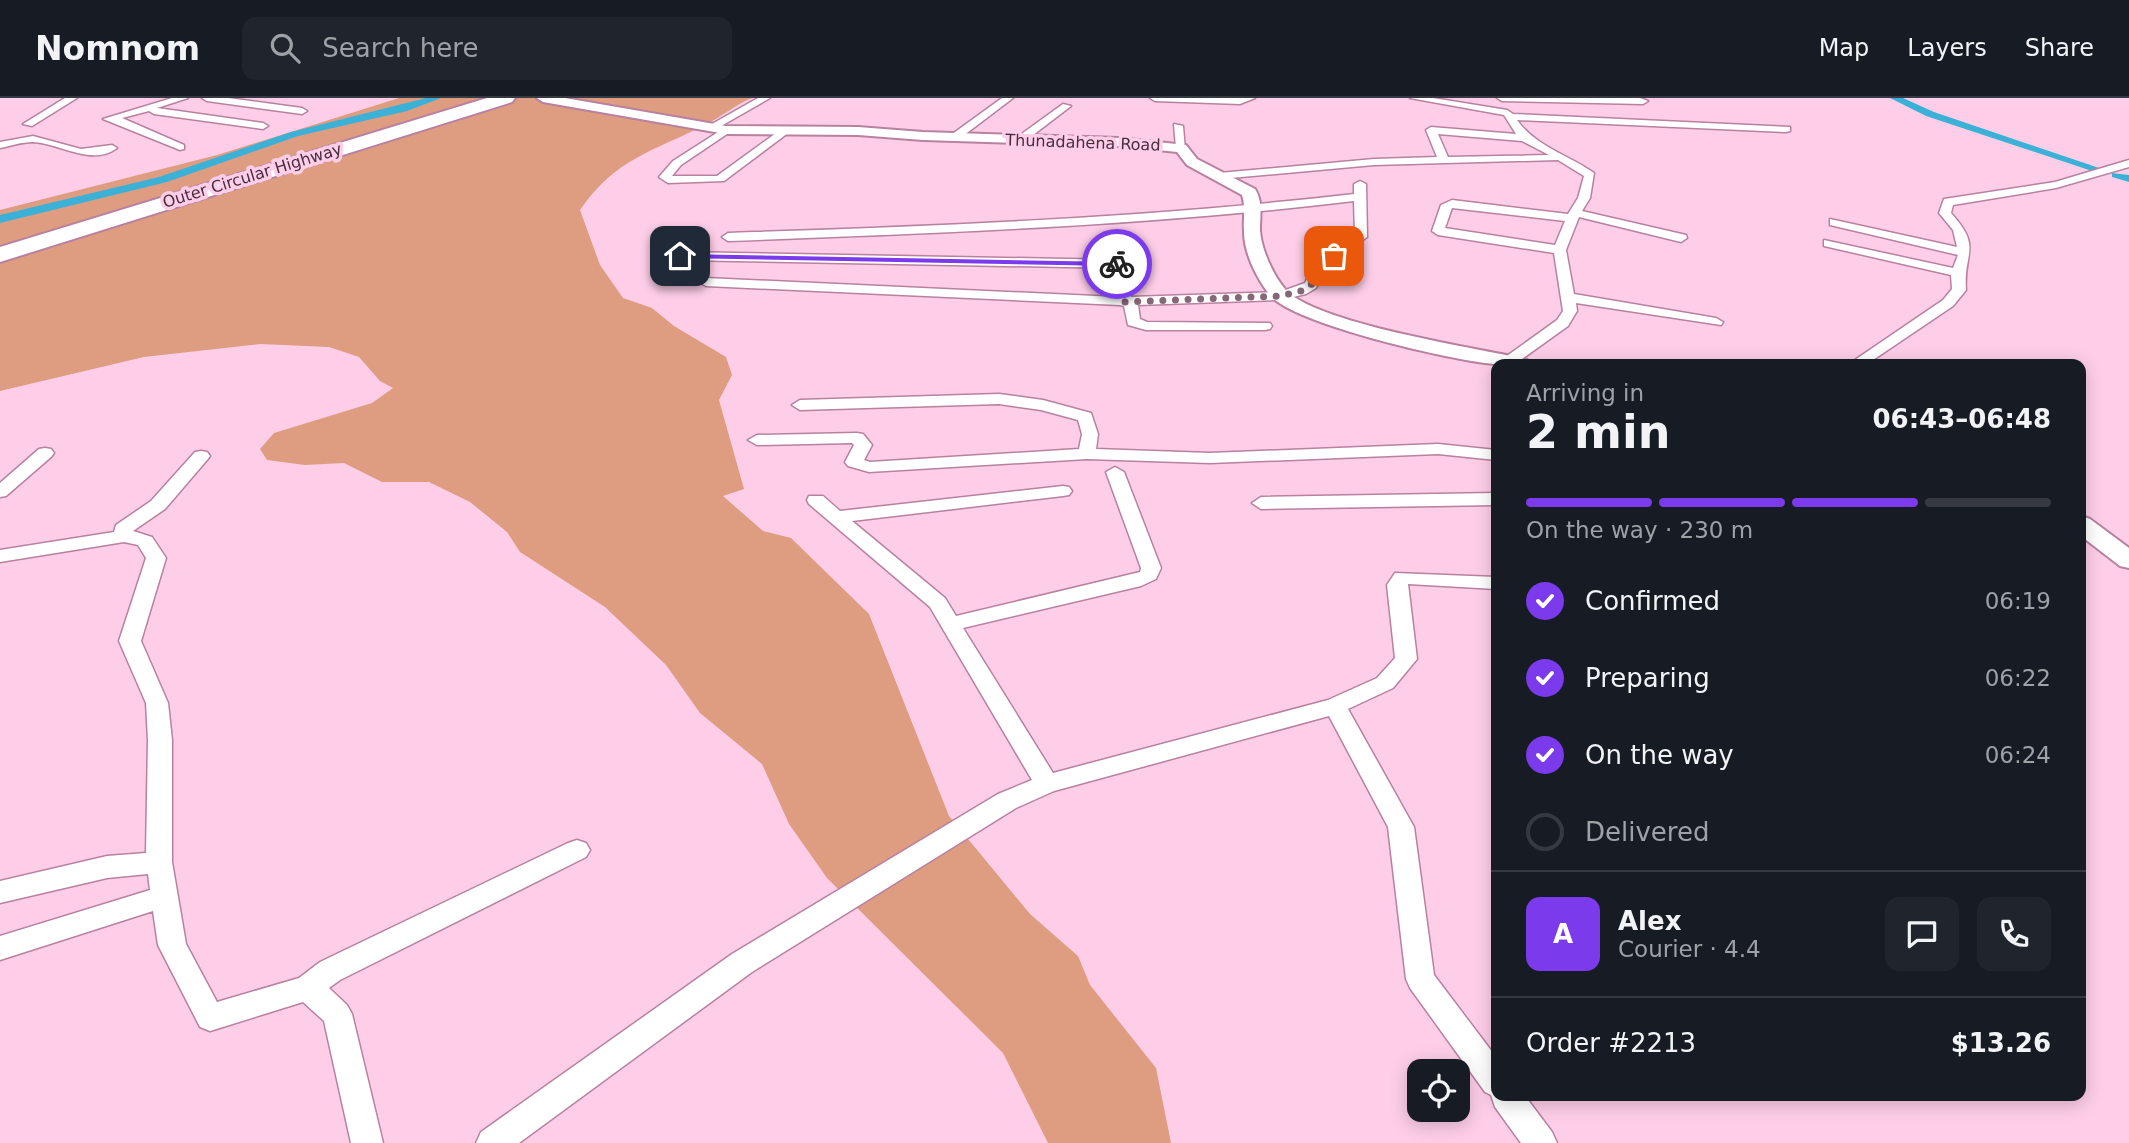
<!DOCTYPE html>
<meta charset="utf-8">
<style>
body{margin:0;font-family:"DejaVu Sans",sans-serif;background:#20242c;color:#f1f3f6;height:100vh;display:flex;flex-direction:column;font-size:26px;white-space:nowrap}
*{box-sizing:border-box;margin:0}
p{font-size:23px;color:#9ea1a6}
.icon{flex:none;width:38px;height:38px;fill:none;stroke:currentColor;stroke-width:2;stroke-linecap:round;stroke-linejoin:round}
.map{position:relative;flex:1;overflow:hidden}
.details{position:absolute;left:1491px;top:261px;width:595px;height:742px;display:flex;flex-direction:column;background:#171b24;border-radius:14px;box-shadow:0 4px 18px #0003}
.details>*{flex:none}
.buttons{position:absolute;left:1407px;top:961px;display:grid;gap:14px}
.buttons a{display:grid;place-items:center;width:63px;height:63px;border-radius:14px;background:#171b24;box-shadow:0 4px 18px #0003;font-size:35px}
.pin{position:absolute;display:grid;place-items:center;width:60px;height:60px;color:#fff;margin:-30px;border-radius:14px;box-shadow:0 4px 10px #0006}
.courier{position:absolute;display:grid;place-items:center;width:70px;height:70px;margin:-35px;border:5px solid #7c3aed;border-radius:50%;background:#fff;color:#222;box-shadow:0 2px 9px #0007}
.summary em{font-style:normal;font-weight:700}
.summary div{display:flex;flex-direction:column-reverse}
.summary{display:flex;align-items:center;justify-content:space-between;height:119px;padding:0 35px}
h1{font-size:46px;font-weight:700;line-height:52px}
.bar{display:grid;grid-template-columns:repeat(4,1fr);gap:10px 7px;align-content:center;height:84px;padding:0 35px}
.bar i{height:9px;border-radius:5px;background:#363941}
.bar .on{background:#7c3aed}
.bar p{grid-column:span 4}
.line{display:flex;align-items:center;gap:18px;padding:0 35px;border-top:2px solid #363941}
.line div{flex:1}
.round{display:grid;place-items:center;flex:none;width:74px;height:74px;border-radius:14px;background:#20242c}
ol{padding:0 35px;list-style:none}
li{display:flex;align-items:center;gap:21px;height:77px}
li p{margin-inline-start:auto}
li .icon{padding:7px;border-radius:50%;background:#7c3aed;color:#fff;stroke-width:4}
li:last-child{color:#9ea1a6}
li i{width:38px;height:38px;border:4px solid #363941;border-radius:50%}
header{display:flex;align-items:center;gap:42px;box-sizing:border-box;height:98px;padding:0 35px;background:#171b24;border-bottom:2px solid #363941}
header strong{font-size:33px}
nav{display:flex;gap:38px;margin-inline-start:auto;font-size:24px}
.search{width:490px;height:63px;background:#20242c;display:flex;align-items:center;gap:18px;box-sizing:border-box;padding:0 24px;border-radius:14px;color:#9ea1a6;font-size:26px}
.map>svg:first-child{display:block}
.green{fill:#de9d81}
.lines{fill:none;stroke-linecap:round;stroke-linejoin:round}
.canal{fill:#3cb1d7;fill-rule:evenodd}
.minor-casing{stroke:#b881a0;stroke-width:3}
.tertiary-casing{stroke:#b881a0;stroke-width:4}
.motorway-casing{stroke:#b881a0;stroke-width:4}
.minor{fill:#fff;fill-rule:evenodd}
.tertiary{fill:#fff;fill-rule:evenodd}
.motorway{fill:#fff;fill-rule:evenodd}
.route{fill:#7c3aed}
.done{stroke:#866778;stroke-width:7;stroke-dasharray:0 12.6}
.labels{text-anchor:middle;stroke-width:7;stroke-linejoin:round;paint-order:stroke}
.far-street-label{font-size:16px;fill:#462f3c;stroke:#fecee8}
</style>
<header>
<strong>Nomnom</strong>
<div class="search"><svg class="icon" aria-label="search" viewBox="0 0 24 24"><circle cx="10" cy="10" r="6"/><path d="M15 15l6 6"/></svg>Search here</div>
<nav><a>Map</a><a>Layers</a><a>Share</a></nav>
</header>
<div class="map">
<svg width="2129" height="1045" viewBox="0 0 2129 1045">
<rect width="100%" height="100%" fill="#fecee8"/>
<path class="green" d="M399,0h353c-17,7 -31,19 -47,27 -53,27 -89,33 -125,85l20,55 23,33 29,10 22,18 52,31 6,18 -13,25 25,89 -21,7 40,35 28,7 78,76 80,202 81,98 48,42 12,29 66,83 15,75h-123l-45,-90 -176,-175 -38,-54 -27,-60 -62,-51 -34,-48 -61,-58 -85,-55 -13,-20 -37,-30 -41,-20h-47l-38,-19 -39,2 -38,-5 -7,-11 14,-16 98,-30 21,-15 -13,-7 -21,-24 -30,-10 -69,-3 -116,13 -144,34v-181l217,-55z"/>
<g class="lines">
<path class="canal" d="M426,0h15l-34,13 -109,25 -131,46 -167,41v-8l159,-38 132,-45z
M1890,0h13l31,14 171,58 -10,2 -169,-56z
M2112,75l17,2v7l-17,-5z"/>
<defs>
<path id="minor" d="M65,0h12l-45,28 -9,-2z
M172,0h16l-31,10 106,15 5,3 -5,3 -109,-15 -5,-3 -27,7 62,27v4l-4,1 -77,-31z
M202,0h26l74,10 5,3 -5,3 -95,-13z
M758,0h12l-56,32 -9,-2z
M1002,0h11l-54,41h-8v-4z
M1150,0h105l-15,6 -85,-3z
M1410,0h23l74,12 6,4 277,13v4l-4,1 -269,-12c18,26 51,35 77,53l-4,25 -8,13 104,24 1,3 -6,4 -102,-25 -13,33 8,44 142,24 7,4 -2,3 -145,-22 1,8 -9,15 -53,38h-12l-2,-3 3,-3 53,-38 6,-9 -9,-58 -116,-18 -6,-4 9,-26 11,-5 116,14 10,-16 6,-22 -26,-16 -184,5 -155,14 -6,-3 6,-3 155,-14 63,-2 -11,-27 5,-3 85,7 -12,-19zM1438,36l84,7 27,14 -101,2zM1452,110l113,13 -10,24 -110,-17z
M1497,0h143l8,3 -5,3 -141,-3z
M1063,6l8,2 -47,36h-8v-4z
M1174,26l9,2 2,24 -9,-2z
M726,29l5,3 -1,2 -49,33 -9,11h45l66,-48 9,2 -68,51 -56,2 -9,-6 14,-16z
M33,38l48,13 31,-4 5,3c-26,19 -57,-5 -84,-6 -11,0 -23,4 -33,6v-6z
M2129,62v7l-73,21 -103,17 -2,8c32,35 12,39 15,77l-13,16 -86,58h-18l94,-64 9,-11 -1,-14 -127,-29v-6l129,28 5,-13 -128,-30v-6l127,28 -4,-17 -14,-17 5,-14 111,-17z
M1360,83l6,3 1,53 -40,28 -11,23 -10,6 -26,6 -142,5 2,14 7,3 123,1 2,3 -2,3 -5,1h-119l-18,-5 -4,-19 -4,-1 -414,-19 -7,-4 7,-4 411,19 6,-27 -4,-2 -439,-8 -7,-4 7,-4 441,8 16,8 -6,29 149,-5 25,-9 11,-23 39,-24 -1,-35c-208,25 -417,32 -626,40l-6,-4 6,-4c209,-7 418,-15 626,-39v-10z
M999,296l44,6 48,13 7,21 -2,15 114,4 228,-9 58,6v10l-58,-6 -228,9 -123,-4 -218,13 -21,-6 -3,-4 9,-17 -2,-2 -95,2 -9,-5 9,-5 100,-2 6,1 9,11 -8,15 6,2 209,-13 3,-15 -4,-14 -37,-10 -42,-6 -199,6 -8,-5 8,-5z
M45,350l6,1 3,4 -3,4 -45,39 -6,1v-14l39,-34z
M201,353l6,1 3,4 -3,4 -42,49 -32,22 19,6 14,21 -25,83 27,62 4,37v122l14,82 31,58 82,-24 21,-16 248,-119 9,-3 9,3 4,7 -4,7 -246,123 -11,8 18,17 5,9 31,129h-32l-27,-122 -21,-19 -93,29 -10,-4 -42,-82 -5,-34 -153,49v-24l150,-46 -2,-16 -41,4 -107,25v-22l107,-25 39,-3 2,-113 -2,-37 -27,-62 27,-83 -8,-13 -14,-3 -124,20v-12l114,-18 2,-7 35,-24 44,-49z
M1115,369l9,5 37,96 -5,11 -15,7 -178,42 90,145 275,-73 49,-22 18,-20 -8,-73 8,-12 101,4v12l-88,-5 9,75 -24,29 -45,21 66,118 20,148 62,82v39h29l27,36 5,11h-36l-26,-36 -4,-12 -6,-3 -75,-104 -4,-9 -18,-152 -59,-111 -275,75 -38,17 -264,164 -233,171h-43l5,-11 251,-178 266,-160 34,-14 -102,-173 -121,-103 -2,-4 2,-4h14l17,15 223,-25 6,1 3,4 -3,4 -6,1 -211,25 93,77 11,18 184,-44 1,-4 -35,-96z
M1496,395v12l-235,4 -9,-6 9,-6z"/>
<path id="tertiary" d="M537,0h28l161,28 132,1 65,5 196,6 67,7 11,14 58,30c8,13 5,26 5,41 1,19 13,45 25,59 29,34 186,58 235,69l7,2 3,4c-12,0 -26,1 -36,0 -40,-3 -201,-40 -224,-69 -13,-16 -26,-42 -26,-63 -1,-13 2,-25 -2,-37l-55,-30 -10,-13 -58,-6 -196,-6 -65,-5 -132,-1 -183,-32z
M2081,418l9,3 39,29v20l-9,-2 -39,-30z"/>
<path id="motorway" d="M487,0h28l-3,4 -512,160v-15z"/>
</defs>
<use href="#minor" class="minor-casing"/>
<use href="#tertiary" class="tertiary-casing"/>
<use href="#motorway" class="motorway-casing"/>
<use href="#minor" class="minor"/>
<use href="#tertiary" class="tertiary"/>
<use href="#motorway" class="motorway"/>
</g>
<path class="route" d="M680,156l437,8 4,2 -4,2 -439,-8z"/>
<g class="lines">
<path class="done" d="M1117,166l13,4 -7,34 157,-6 21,-5 10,-6 10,-21 13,-8"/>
</g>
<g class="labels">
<g class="far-street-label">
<text transform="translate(1083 44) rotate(2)" y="6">Thunadahena Road</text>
<text transform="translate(252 77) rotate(-17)" y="6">Outer Circular Highway</text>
</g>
</g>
</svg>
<div class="buttons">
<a><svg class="icon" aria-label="locate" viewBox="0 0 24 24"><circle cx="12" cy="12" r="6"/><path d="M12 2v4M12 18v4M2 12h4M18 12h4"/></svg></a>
</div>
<div class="pin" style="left:1334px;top:158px;background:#ea580c"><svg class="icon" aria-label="bag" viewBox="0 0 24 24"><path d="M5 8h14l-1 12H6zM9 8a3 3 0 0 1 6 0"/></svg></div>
<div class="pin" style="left:680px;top:158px;background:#1f2937"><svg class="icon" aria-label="home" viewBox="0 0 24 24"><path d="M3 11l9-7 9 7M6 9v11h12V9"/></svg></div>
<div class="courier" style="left:1117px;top:166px"><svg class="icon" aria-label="bike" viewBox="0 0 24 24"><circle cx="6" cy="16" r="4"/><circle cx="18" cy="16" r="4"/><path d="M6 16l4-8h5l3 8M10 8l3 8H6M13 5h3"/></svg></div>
<section class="details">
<div class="summary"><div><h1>2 min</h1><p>Arriving in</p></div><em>06:43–06:48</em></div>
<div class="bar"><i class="on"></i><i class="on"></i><i class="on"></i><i></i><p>On the way · 230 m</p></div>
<ol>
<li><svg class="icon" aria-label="check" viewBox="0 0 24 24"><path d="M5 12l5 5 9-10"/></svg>Confirmed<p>06:19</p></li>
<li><svg class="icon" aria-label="check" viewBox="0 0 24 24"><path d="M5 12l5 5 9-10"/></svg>Preparing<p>06:22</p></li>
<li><svg class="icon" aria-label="check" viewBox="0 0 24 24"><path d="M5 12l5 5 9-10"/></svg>On the way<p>06:24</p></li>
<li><i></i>Delivered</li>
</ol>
<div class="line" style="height:126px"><b class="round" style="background:#7c3aed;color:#fff">A</b><div><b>Alex</b><p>Courier · 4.4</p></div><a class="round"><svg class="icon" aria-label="chat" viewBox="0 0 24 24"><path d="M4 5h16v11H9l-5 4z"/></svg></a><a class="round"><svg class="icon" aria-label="phone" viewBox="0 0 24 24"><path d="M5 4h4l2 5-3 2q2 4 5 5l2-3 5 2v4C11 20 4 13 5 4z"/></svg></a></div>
<div class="line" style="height:91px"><div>Order #2213</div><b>$13.26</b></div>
</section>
</div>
